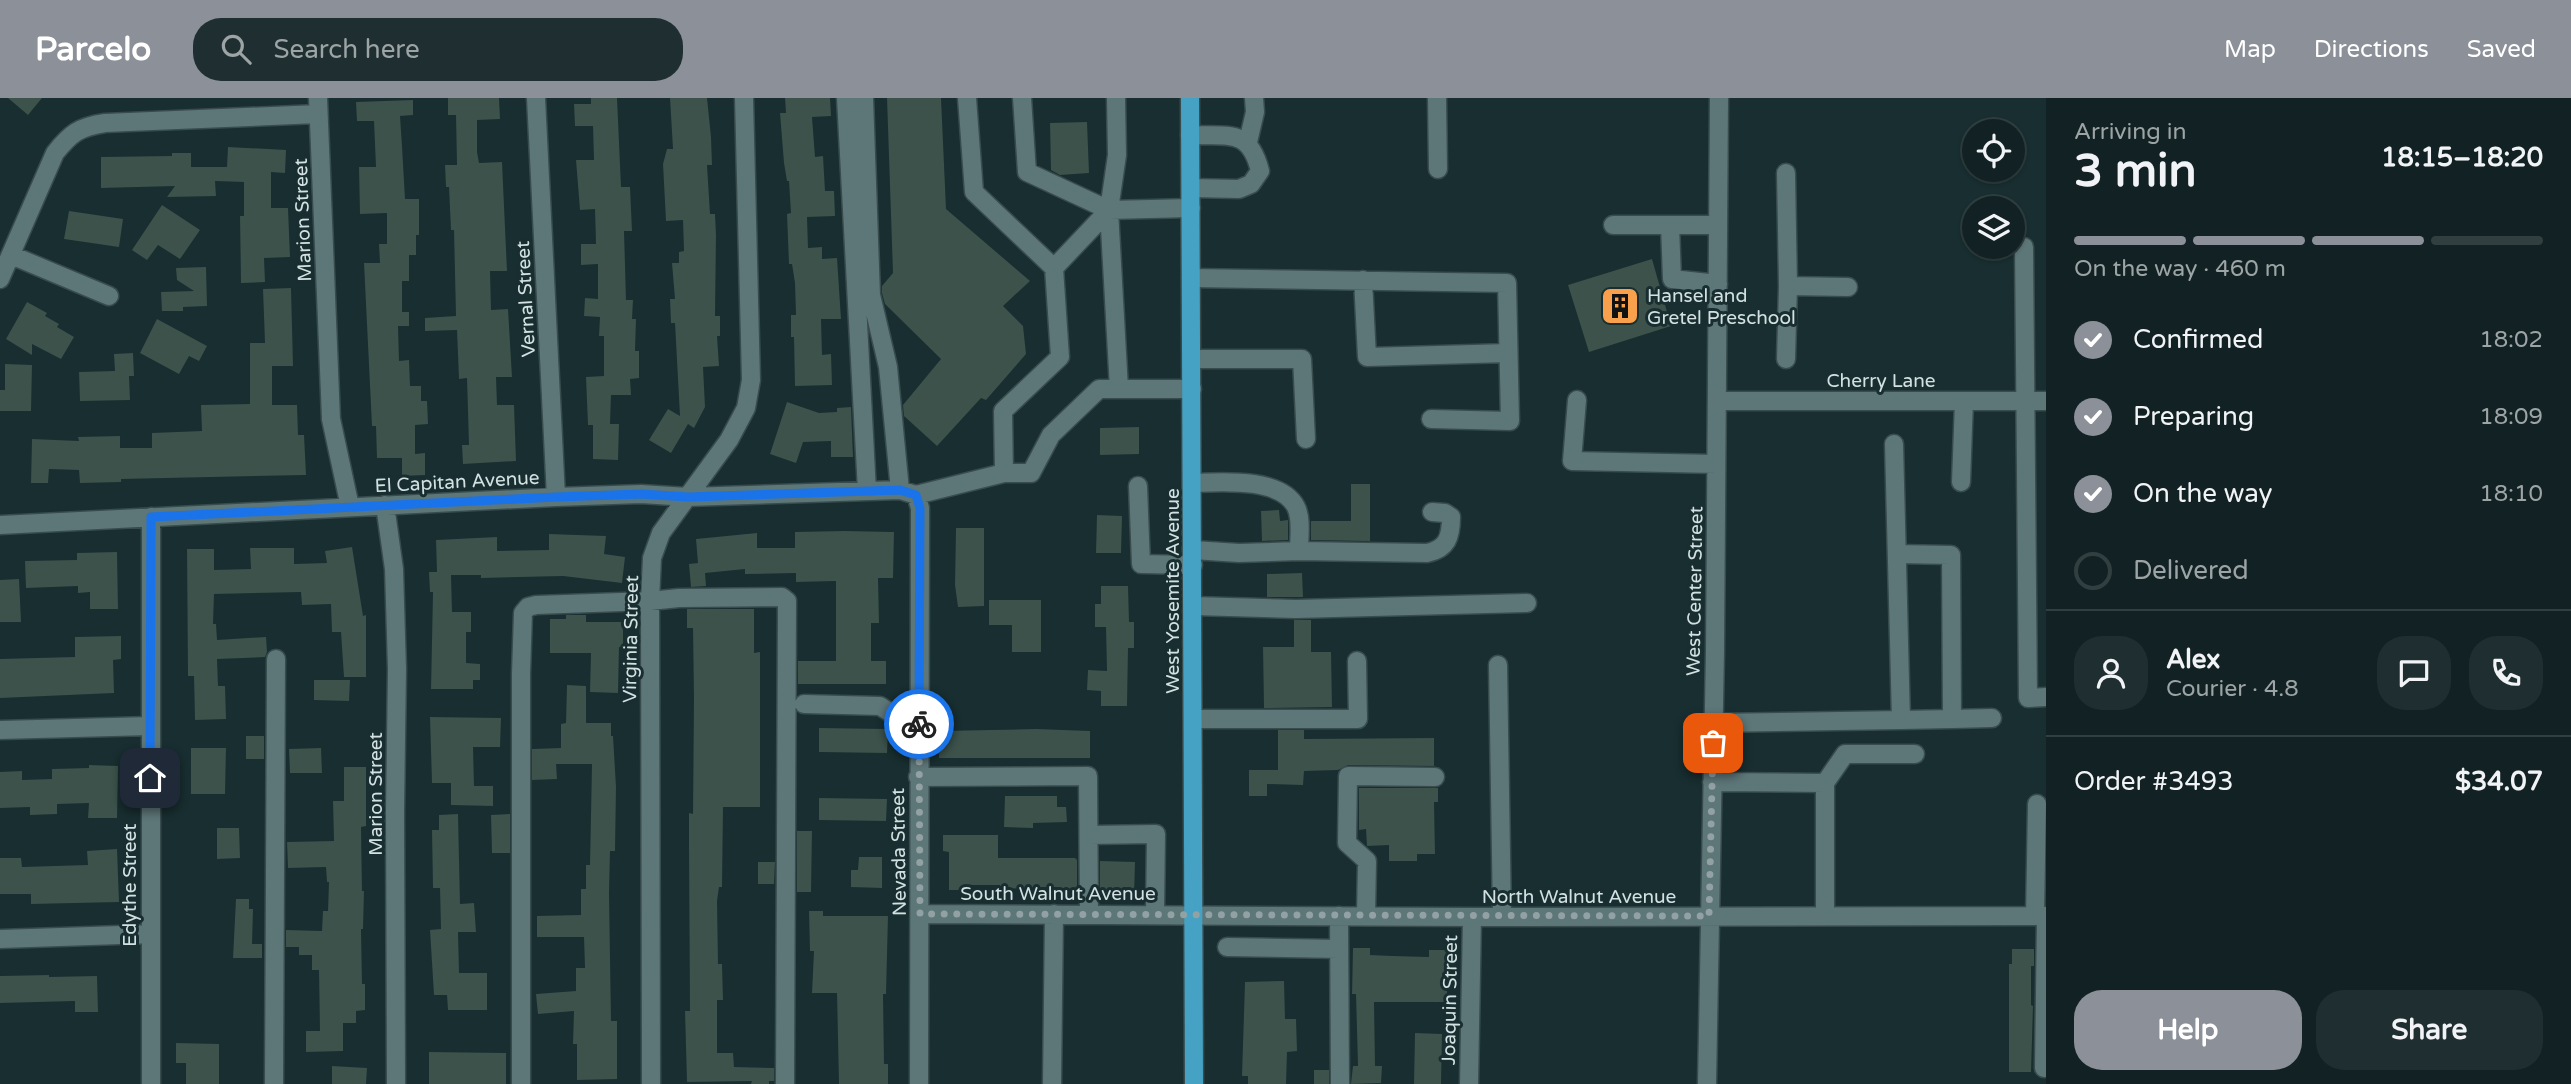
<!DOCTYPE html>
<meta charset="utf-8">
<style>
body{margin:0;font-family:"Varela Round",sans-serif;background:#1f2f31;color:#f1f3f6;height:100vh;display:flex;flex-direction:column;font-size:26px;white-space:nowrap}
*{box-sizing:border-box;margin:0}
p{font-size:23px;color:#9ca4a6}
.icon{flex:none;width:38px;height:38px;fill:none;stroke:currentColor;stroke-width:2;stroke-linecap:round;stroke-linejoin:round}
.map{position:relative;flex:1;overflow:hidden}
.side{display:flex;flex-direction:column;background:#122224;width:525px}
.side>*{flex:none}
.tools{position:absolute;left:1962px;top:21px;display:grid;gap:14px}
.tools a{display:grid;place-items:center;width:63px;height:63px;border-radius:50%;background:#122224;box-shadow:0 2px 5px #0004,0 0 0 2px #313f41;font-size:35px}
.pin{position:absolute;display:grid;place-items:center;width:60px;height:60px;color:#fff;margin:-30px;border-radius:14px;box-shadow:0 4px 10px #0006}
.courier{position:absolute;display:grid;place-items:center;width:70px;height:70px;margin:-35px;border:5px solid #1a73e8;border-radius:50%;background:#fff;color:#222;box-shadow:0 2px 9px #0007}
.headline em{font-style:normal;font-weight:700}
.headline div{display:flex;flex-direction:column-reverse}
.headline{display:flex;align-items:center;justify-content:space-between;height:119px;padding:0 28px}
h1{font-size:46px;font-weight:700;line-height:52px}
.bar{display:grid;grid-template-columns:repeat(4,1fr);gap:10px 7px;align-content:center;height:84px;padding:0 28px}
.bar i{height:9px;border-radius:5px;background:#313f41}
.bar .active{background:#8c9099}
.bar p{grid-column:span 4}
.line{display:flex;align-items:center;gap:18px;padding:0 28px;border-top:2px solid #313f41}
.line div{flex:1}
.round{display:grid;place-items:center;flex:none;width:74px;height:74px;border-radius:28px;background:#1f2f31}
ol{padding:0 28px;list-style:none}
li{display:flex;align-items:center;gap:21px;height:77px}
li p{margin-inline-start:auto}
li .icon{padding:7px;border-radius:50%;background:#8c9099;color:#fff;stroke-width:4}
li:last-child{color:#9ca4a6}
li i{width:38px;height:38px;border:4px solid #313f41;border-radius:50%}
.button{display:flex;gap:14px;margin-top:auto;padding:14px 28px}
.button a{flex:1;height:80px;border-radius:28px;background:#8c9099;color:#fff;font-size:28px;font-weight:700;line-height:80px;text-align:center}
.button a+a{background:#1f2f31;color:#f1f3f6}
header{display:flex;align-items:center;gap:42px;box-sizing:border-box;height:98px;padding:0 35px;background:#8c9099;color:#fff}
header strong{font-size:33px}
nav{display:flex;gap:38px;margin-inline-start:auto;font-size:24px}
.search{width:490px;height:63px;background:#1f2f31;display:flex;align-items:center;gap:18px;box-sizing:border-box;padding:0 24px;border-radius:28px;color:#9ca4a6;font-size:26px}
main{display:flex;flex:1;min-height:0}
.map>svg:first-child{display:block}
.building{fill:#3c524b}
.lines{fill:none;stroke-linecap:round;stroke-linejoin:round}
.minor-casing{stroke:#384b4d;stroke-width:21}
.major-casing{stroke:#384b4d;stroke-width:21}
.minor{stroke:#5d7678;stroke-width:18}
.major{stroke:#46a2c4;stroke-width:18}
.done{stroke:#92a2a4;stroke-width:7;stroke-dasharray:0 12.6}
.route{stroke:#1a73e8;stroke-width:9}
.labels{text-anchor:middle;stroke-width:6;stroke-linejoin:round;paint-order:stroke}
.street-label{font-size:19px;fill:#d3e1e2;stroke:#182e30}
.poi-label{font-size:19px;fill:#d3e1e2;stroke:#182e30;text-anchor:start}
</style>
<header>
<strong>Parcelo</strong>
<div class="search"><svg class="icon" aria-label="search" viewBox="0 0 24 24"><circle cx="10" cy="10" r="6"/><path d="M15 15l6 6"/></svg>Search here</div>
<nav><a>Map</a><a>Directions</a><a>Saved</a></nav>
</header>
<main>
<div class="map">
<svg width="2046" height="986" viewBox="0 0 2046 986">
<rect width="100%" height="100%" fill="#182e30"/>
<path class="building" d="M8,0h34l-14,17z
M448,0h51l1,21 -23,1v32l2,11 23,-1 5,109h-17l1,39 17,-1 4,68h-16l1,28h17l2,56 -53,3 -1,-19h7l-2,-67 -8,1 -2,-49 -32,1v-13l31,-2 -2,-86h-3l-2,-43h-3l-1,-22h12l-1,-50h-8z
M591,0h26l4,89h9l2,44h-8l2,69h7l-1,19h4l-1,32h4v27l-9,1 1,16h-20l-1,29h9l-1,36 -25,-1v-34h-5l-2,-48 18,-1v-40h-5l1,-19 -16,-1 1,-18 13,1v-35l-17,1v-21h15l-1,-35 -15,1 -4,-50h18l-1,-34h-18l-1,-22h17z
M670,0h37l4,39 1,28h-5l3,49h5l1,21 -1,81h5v20h-3l2,30 -16,1 2,40 -11,21 -6,-4 -17,29 -22,-13 19,-31 12,7 -5,-93h-4l-1,-24h5l-3,-36h7v-11l5,-1 -1,-31 -17,1 -3,-57 4,-15h6z
M785,0h45l1,18 -19,1 3,40 8,-1 2,35h9l1,25 -28,1 1,31 14,-1v12l15,-1 4,61h-20l1,36 9,-1 1,31 -37,1 -1,-49h-3v-22h5l-1,-32 -3,-19h-3l-2,-50 4,-1 -2,-32h-2l-3,-18 -4,-50h6z
M887,0h54l5,111 84,72 -27,25 20,20 3,28 -40,46 -5,-2 -44,48 -33,-30 -1,-11 38,-46 -56,-55 -3,-11v-7l11,-13z
M413,2v15l-13,1 2,30 3,53h14v36h-3v20h-7v26h-7v31h7v14h-11l1,35 10,-1 1,26h11v15h6l1,23 -13,1v29l10,-1v22l-23,1v-18h-25l-1,-32h-4l-8,-163h16l-1,-19h8v-31l-27,1 -1,-47h17l-2,-46h-17l-1,-19z
M1087,24l2,51 -29,2 -9,-5 -1,-47z
M228,49l58,3 -1,23 -14,-1v36h17l2,49 -26,1 1,24 -24,1 -1,-67h4v-34l-29,-1 1,15 -49,1 8,-11 -74,2v-31l71,-1v-3h19v14h36z
M162,107l38,25 -20,29 -22,-14 -11,15 -15,-10z
M69,113l54,8 -4,28 -55,-8z
M1652,161l19,67 -82,26 -21,-67z
M206,169l1,39 -24,1v4h-21l-1,-19 33,-1 -17,-11 -1,-12z
M291,190l2,78h-21v39h25l1,30h6l2,40 -185,4v3l-41,1 -1,-13 -30,-1 -1,14h-17l1,-44 47,2 -1,-4 42,-1v12h32v-15l50,-2 -1,-26 49,-1v-61h15l-2,-54z
M27,204l20,11 -2,3 14,8 -2,3 17,10 -13,22 -29,-15v11l-26,-16z
M157,221l50,27 -8,15 -10,-5 -10,18 -39,-21z
M133,255l1,23h-5l1,24 -50,1 -1,-29 36,-1 -1,-17z
M5,266l27,1 -1,46h-31v-21h5z
M787,304l32,11 18,-1v-4l14,-1 2,50h-22v-16l-28,1 -7,21 -26,-9z
M1139,329v27l-39,1v-27z
M1351,386h19v57l-59,-1v-19h40z
M1279,412l1,11 8,-1v20l-26,1 -1,-30z
M1097,417l25,1 -1,37h-25z
M956,430h28v78l-26,1 -3,-22z
M844,433l50,1 -1,46h-15l1,45h-8v38h15v23h-88v-23h38v-80l-40,1v-9l-51,1v-5l-40,4 1,13 -15,1 -2,-23 9,-1 -2,-24 61,-6v15h38v-16z
M549,436l57,2 -2,18 21,3 -3,26 -59,-7 -82,2v-3h-30l1,37h19v20h-5v31l14,1v16h-7v9h-42l2,-97h-3l-1,-20h8l-1,-32 61,-3v14l52,-1z
M352,449l11,69 3,-1v62h-22l-3,-45h-9l-1,-28 -29,1 -1,-13 -87,2 -1,30h3l1,16 49,-3 1,15 -2,5 -48,2 1,27h7l1,33 -31,1 -1,-44h-6l-1,-127h27v21l37,-1 -1,-21h44v16l33,-1 -2,-12z
M117,454l1,57h-28v-17l-12,1v-7l-52,2 -1,-27 52,-1v-7z
M1302,475l1,24h-36v-23z
M19,481l2,43h-21v-42z
M1101,488h27l1,36h5v26h-6l-1,58h-26v-15l-14,-1 1,-20 19,1 -1,-44h-11v-23h6z
M989,502h52v52h-29v-27h-23z
M687,511h67v44l6,-1v155h-37l-1,80h-3l-2,14 1,63h4l1,36h-6v53h16l1,14 40,1v13h-5v3h-18l1,-3 -65,1 -2,-71h5l-1,-162v-36l4,1 1,-115 -1,-71h-6z
M566,517h20v7h37v25h-4l-1,46 -28,-1 1,-39h-41v-34h16z
M1294,522h17v32h20l1,55 -68,1 -1,-61h31z
M121,538v23l-8,1 1,33 -114,5v-39l75,-2v-20z
M314,582h36l-1,21 -35,-1z
M567,587l19,1v37h25v13h2l3,51 -1,64h-5l-1,42 2,128h6v58l-40,1v-36h-4l1,-33 -36,3 -2,-20 40,-3v-23h9l-1,-31h-47v-21l44,-1v-26h5v-24h4l2,-101h-36l1,15 -25,1v-31l29,-1v-24l5,-1z
M430,619l71,1 -1,29h-27l1,39h19v20l-42,-1v-22h-19z
M819,630l69,1 -1,24 -68,-1z
M1036,631l54,2v27h-151l1,-27z
M1278,632h26v9l130,-1v28l-86,-1 -10,5 -34,1 -1,14 -36,-1v12h-18v-26h29z
M246,638h18v23h-18z
M191,650h35l-1,46h-34z
M321,650l1,25h-32l-1,-24z
M89,667l29,1 -1,52h-29l1,-15 -32,1v10l-27,1v-8l-30,1v-36l22,-1v9l30,-1v-10l37,-1z
M344,669h22v59l-5,1 1,64h2l-1,38h-2l1,55h3v26l-9,1v12h-13v28l-37,1v-21h14l-1,-61h-7v-15h-13v-8h-13v-17l36,1 1,-20h5l1,-29h-2l-1,-15 -38,1 -1,-26 47,-1 -1,-40h11z
M1359,690h79v14h-4l1,52h-18v7h-28v-16l-22,1 -1,-17 -7,1z
M1005,698h52v11h9l1,15 -34,1v5l-29,-1z
M819,700l68,1 -1,22 -67,-1z
M458,716l2,90 14,-1 2,29h-18l1,41h28v37h-39l-1,-15h-13l-4,-65 11,-1 -1,-41h-7l-1,-58h7v-15z
M510,716v39h-18l-1,-38z
M217,730h22l1,30 -23,1z
M797,733h15l-1,61h-14z
M943,737h55v23h77l2,2v29l-27,-2 -50,2v-4h-34v5h-17v-38l-6,-1z
M117,751l2,53 -88,2v-10h-31v-36h21l1,9 66,-2 -1,-14z
M859,759h23v31l-31,-1v-17h7z
M1100,763l35,1 -1,36 -34,-1z
M758,764h17l-1,22h-16z
M236,801h13v10h4l-1,35h10v14h-29z
M809,813h14v5h65l-2,78h-3l1,70h4v20h-49l-2,-91h-25l2,-42h-4z
M1353,850h17v7l23,1 36,1v-7h18v52h-73l1,64h7l-1,17 -30,1 2,-18h5l-2,-72h-4z
M2012,851h22v17h-3v39l2,1 -2,66h-22v-108h3z
M49,877v2l48,-1 1,36h-23v-11l-75,2v-27z
M1284,883l1,38h11l1,32 -10,1 -1,32h-38v-8h-6l3,-94z
M1415,935l27,1 -1,50h-27z
M176,945l43,1v40h-33v-21h-10z
M429,954l77,1v31h-77z
M332,968l35,2 -1,16h-34z
M1314,972h15v14h-15z"/>
<g class="lines">
<defs>
<path id="minor" d="M318,0l13,321 19,88
M536,0l20,399
M846,0l21,393
M864,0l7,197 17,72 12,123
M967,0l7,94 80,76
M1022,0l5,74 82,38
M1116,0l1,57 -8,55 10,179
M1437,0l1,71
M1190,37c38,2 59,-8 70,36l-9,13 -12,5 -48,-1
M1248,44l7,-30 -1,-14
M1786,75l2,113
M1191,110l-82,2 -55,58 6,89 -57,54 1,62h27l20,-38 48,-46h93
M1613,127h105
M1670,127l2,54 46,5
M2024,149l4,451 18,-1
M11,157l98,41
M1191,180l316,5 3,138 -79,-2
M0,181l55,-126c16,-20 24,-26 50,-30l213,-9
M1363,182l4,77 141,-4
M1192,261h110l4,80
M1786,261l2,-73 60,1
M1577,302l-5,61 144,3
M1717,303h329
M1961,384l3,-81
M1193,385c27,-1 88,-6 103,24 6,12 3,30 3,44
M1138,388l3,78 52,1
M916,397l4,13 -1,576
M385,407l9,64 3,100 -2,143 1,272
M151,419v567
M0,427l556,-28 85,-3 47,3 212,-7 16,5 88,-22
M1193,452l46,3 60,-2 128,2c20,-4 24,-16 24,-36l-6,-4 -13,-1
M1897,456l54,1 1,164 40,-1
M1194,508l102,3 231,-6
M1498,567l4,252
M804,606l76,2 20,13 19,-1
M1194,621h164l-1,-58
M1901,622l51,-1
M1713,625l188,-3 -7,-276
M0,632l150,-4
M918,679l170,-1 1,138
M1712,684l113,1v133
M1825,685l20,-29h70
M1089,737l67,-1 -1,80
M920,816l552,3 574,-1
M1339,818l1,168
M1366,818l1,-55 -20,-18 1,-67 87,1
M2035,818l2,-112
M0,841l150,-5
M1227,849l112,2
M2044,970l2,-152
M274,986l2,-425
M521,986v-410l2,-61 5,-6 8,-2 114,-4 29,-3 103,-1 5,4 -2,483
M651,986l-1,-483 2,-43 9,-25 68,-93 17,-32 5,-28 -7,-282
M1052,986l2,-170
M1469,986l3,-167
M1707,986l8,-433 4,-553"/>
<path id="major" d="M1190,0l4,986"/>
</defs>
<use href="#minor" class="minor-casing"/>
<use href="#major" class="major-casing"/>
<use href="#minor" class="minor"/>
<use href="#major" class="major"/>
</g>
<g class="lines">
<path class="done" d="M919,626l1,190 789,2 4,-173"/>
<path class="route" d="M150,680l1,-261 405,-20 85,-3 47,3 212,-7 16,5 4,13 -1,216"/>
</g>
<defs>
<symbol id="building-square" viewBox="-11 -11 22 22"><rect x="-9" y="-9" width="18" height="18" rx="4" fill="#f9a04c" stroke="#182e30"/><path d="M-4-6H4V6H1V3H-1V6H-4ZM-2.5-4.3h1.7v1.8h-1.7ZM.8-4.3h1.7v1.8H.8ZM-2.5-1h1.7V.8h-1.7ZM.8-1h1.7V.8H.8Z" fill="#111"/></symbol>
</defs>
<g fill-rule="evenodd">
<use href="#building-square" x="1598" y="186" width="44" height="44"/>
</g>
<g class="labels">
<g class="street-label">
<text transform="translate(302 122) rotate(-92)" y="7">Marion Street</text>
<text transform="translate(525 201) rotate(-93)" y="7">Vernal Street</text>
<text x="1881" y="289">Cherry Lane</text>
<text transform="translate(457 383) rotate(-3)" y="7">El Capitan Avenue</text>
<text transform="translate(1172 493) rotate(-90)" y="7">West Yosemite Avenue</text>
<text transform="translate(1694 493) rotate(-89)" y="7">West Center Street</text>
<text transform="translate(630 541) rotate(-89)" y="7">Virginia Street</text>
<text transform="translate(375 696) rotate(-90)" y="7">Marion Street</text>
<text transform="translate(898 754) rotate(-91)" y="7">Nevada Street</text>
<text transform="translate(129 787) rotate(-90)" y="7">Edythe Street</text>
<text x="1058" y="802">South Walnut Avenue</text>
<text x="1579" y="805">North Walnut Avenue</text>
<text transform="translate(1449 902) rotate(-89)" y="7">Joaquin Street</text>
</g>
<g class="poi-label">
<text x="1647" y="204">Hansel and<tspan x="1647" dy="22">Gretel Preschool</tspan></text>
</g>
</g>
</svg>
<div class="tools">
<a><svg class="icon" aria-label="locate" viewBox="0 0 24 24"><circle cx="12" cy="12" r="6"/><path d="M12 2v4M12 18v4M2 12h4M18 12h4"/></svg></a>
<a><svg class="icon" aria-label="layers" viewBox="0 0 24 24"><path d="M12 4l9 5-9 5-9-5zM3 14l9 5 9-5"/></svg></a>
</div>
<div class="pin" style="left:1713px;top:645px;background:#ea580c"><svg class="icon" aria-label="bag" viewBox="0 0 24 24"><path d="M5 8h14l-1 12H6zM9 8a3 3 0 0 1 6 0"/></svg></div>
<div class="pin" style="left:150px;top:680px;background:#1f2937"><svg class="icon" aria-label="home" viewBox="0 0 24 24"><path d="M3 11l9-7 9 7M6 9v11h12V9"/></svg></div>
<div class="courier" style="left:919px;top:626px"><svg class="icon" aria-label="bike" viewBox="0 0 24 24"><circle cx="6" cy="16" r="4"/><circle cx="18" cy="16" r="4"/><path d="M6 16l4-8h5l3 8M10 8l3 8H6M13 5h3"/></svg></div>
</div>
<section class="side">
<div class="headline"><div><h1>3 min</h1><p>Arriving in</p></div><em>18:15–18:20</em></div>
<div class="bar"><i class="active"></i><i class="active"></i><i class="active"></i><i></i><p>On the way · 460 m</p></div>
<ol>
<li><svg class="icon" aria-label="check" viewBox="0 0 24 24"><path d="M5 12l5 5 9-10"/></svg>Confirmed<p>18:02</p></li>
<li><svg class="icon" aria-label="check" viewBox="0 0 24 24"><path d="M5 12l5 5 9-10"/></svg>Preparing<p>18:09</p></li>
<li><svg class="icon" aria-label="check" viewBox="0 0 24 24"><path d="M5 12l5 5 9-10"/></svg>On the way<p>18:10</p></li>
<li><i></i>Delivered</li>
</ol>
<div class="line" style="height:126px"><a class="round"><svg class="icon" aria-label="person" viewBox="0 0 24 24"><circle cx="12" cy="8" r="4"/><path d="M4 21q1-7 8-7t8 7"/></svg></a><div><b>Alex</b><p>Courier · 4.8</p></div><a class="round"><svg class="icon" aria-label="chat" viewBox="0 0 24 24"><path d="M4 5h16v11H9l-5 4z"/></svg></a><a class="round"><svg class="icon" aria-label="phone" viewBox="0 0 24 24"><path d="M5 4h4l2 5-3 2q2 4 5 5l2-3 5 2v4C11 20 4 13 5 4z"/></svg></a></div>
<div class="line" style="height:91px"><div>Order #3493</div><b>$34.07</b></div>
<div class="button"><a>Help</a><a>Share</a></div>
</section>
</main>
